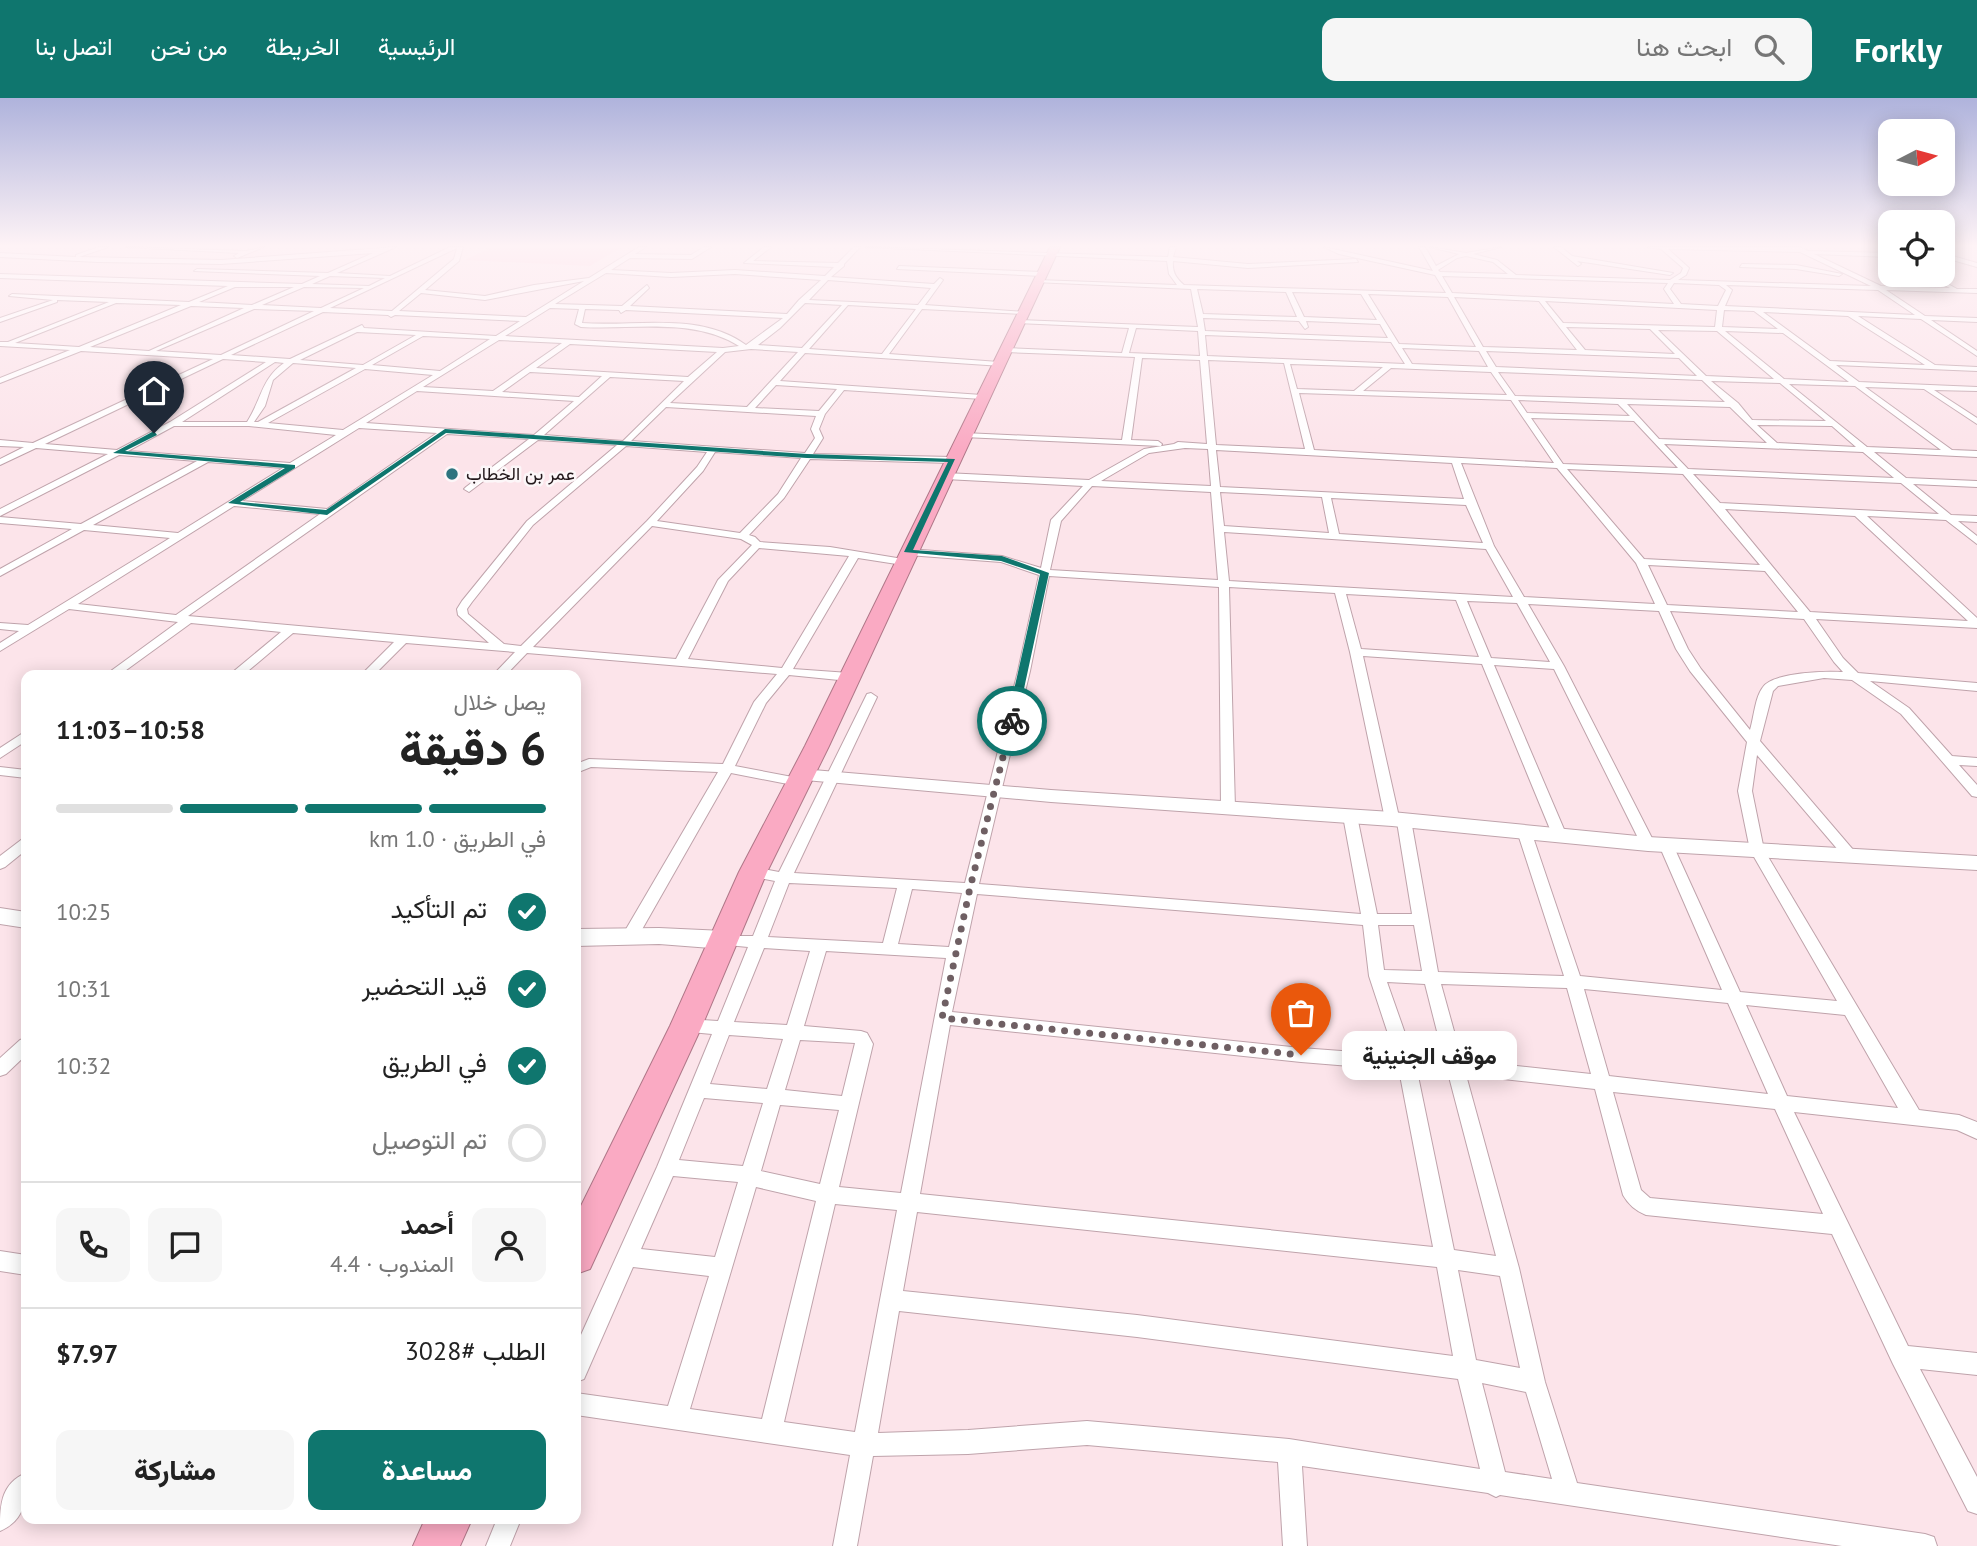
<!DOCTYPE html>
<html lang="ar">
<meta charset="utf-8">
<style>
body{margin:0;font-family:"PT Sans",Vazirmatn,sans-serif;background:#f6f6f6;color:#222;direction:rtl;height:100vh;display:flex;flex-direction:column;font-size:26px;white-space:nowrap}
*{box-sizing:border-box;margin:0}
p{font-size:23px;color:#767676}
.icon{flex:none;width:38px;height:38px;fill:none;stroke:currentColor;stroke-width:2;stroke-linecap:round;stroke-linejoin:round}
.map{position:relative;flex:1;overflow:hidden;direction:ltr}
.panel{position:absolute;left:21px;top:572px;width:560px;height:854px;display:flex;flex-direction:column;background:#fff;border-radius:14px;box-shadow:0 4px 18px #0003;direction:rtl}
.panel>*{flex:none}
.needle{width:46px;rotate:84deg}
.tools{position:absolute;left:1878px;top:21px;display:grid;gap:14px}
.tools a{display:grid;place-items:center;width:77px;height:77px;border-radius:14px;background:#fff;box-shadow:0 4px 18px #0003;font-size:35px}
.pin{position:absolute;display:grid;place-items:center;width:60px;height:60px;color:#fff;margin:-72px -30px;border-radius:50% 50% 50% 0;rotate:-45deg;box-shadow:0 0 7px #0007}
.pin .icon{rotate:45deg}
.courier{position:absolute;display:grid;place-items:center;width:70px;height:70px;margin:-35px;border:5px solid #0f766e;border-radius:50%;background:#fff;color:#222;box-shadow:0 2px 9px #0007}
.bubble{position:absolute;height:49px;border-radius:14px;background:#fff;box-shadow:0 4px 18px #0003;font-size:23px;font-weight:800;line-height:49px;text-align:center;direction:rtl}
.overview em{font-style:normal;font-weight:800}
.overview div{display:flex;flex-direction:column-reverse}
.overview{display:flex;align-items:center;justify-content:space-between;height:119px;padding:0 35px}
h1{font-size:46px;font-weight:800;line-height:52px}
.bar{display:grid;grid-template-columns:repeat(4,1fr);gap:10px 7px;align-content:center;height:84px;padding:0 35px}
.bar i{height:9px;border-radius:5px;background:#e0e0e0}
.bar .on{background:#0f766e}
.bar p{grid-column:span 4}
.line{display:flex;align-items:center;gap:18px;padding:0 35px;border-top:2px solid #e0e0e0}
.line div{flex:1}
.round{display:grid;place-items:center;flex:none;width:74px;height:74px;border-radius:14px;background:#f6f6f6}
ol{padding:0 35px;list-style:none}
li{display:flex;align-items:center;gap:21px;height:77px}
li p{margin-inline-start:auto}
li .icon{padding:7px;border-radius:50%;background:#0f766e;color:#fff;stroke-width:4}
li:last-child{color:#767676}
li i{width:38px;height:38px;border:4px solid #e0e0e0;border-radius:50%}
.button{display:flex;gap:14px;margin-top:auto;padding:14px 35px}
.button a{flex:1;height:80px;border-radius:14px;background:#0f766e;color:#fff;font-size:28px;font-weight:800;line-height:80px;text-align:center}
.button a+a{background:#f6f6f6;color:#222}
header{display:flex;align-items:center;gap:42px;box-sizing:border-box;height:98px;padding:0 35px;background:#0f766e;color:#fff}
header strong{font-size:33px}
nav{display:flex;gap:38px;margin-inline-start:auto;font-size:24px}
.search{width:490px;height:63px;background:#f6f6f6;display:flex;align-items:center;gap:18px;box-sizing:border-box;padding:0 24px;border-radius:14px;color:#767676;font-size:26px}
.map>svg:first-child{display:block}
.green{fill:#fecddc}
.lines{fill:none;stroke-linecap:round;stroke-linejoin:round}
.street-casing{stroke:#bfa3ab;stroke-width:2}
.secondary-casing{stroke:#bfa3ab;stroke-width:2}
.highway-casing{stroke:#af7788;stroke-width:2}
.street{fill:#fff;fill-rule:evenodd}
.secondary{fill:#fff;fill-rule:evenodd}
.highway{fill:#faaac3;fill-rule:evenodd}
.route{fill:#0f766e}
.done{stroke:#6f5f63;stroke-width:7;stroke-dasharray:0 12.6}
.poi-dot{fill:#2d747f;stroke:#fcf6f8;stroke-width:2.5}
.labels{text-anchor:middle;stroke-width:5;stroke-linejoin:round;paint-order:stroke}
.far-poi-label{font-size:18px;fill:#23181b;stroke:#fcf6f8;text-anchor:start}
</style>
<header>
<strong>Forkly</strong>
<div class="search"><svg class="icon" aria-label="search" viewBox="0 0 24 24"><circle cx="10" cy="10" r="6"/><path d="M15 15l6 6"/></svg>ابحث هنا</div>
<nav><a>الرئيسية</a><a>الخريطة</a><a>من نحن</a><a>اتصل بنا</a></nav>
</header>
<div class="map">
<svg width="1977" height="1448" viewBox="0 0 1977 1448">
<rect width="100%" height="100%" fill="#fce4ea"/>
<path class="green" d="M492,149h130l-32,19 -125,-6z"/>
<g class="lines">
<defs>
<path id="street" d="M99,149h9l-29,10 142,3 175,-13 -59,26 53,3 60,-29h13l-4,14 -34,29 60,6 49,-11 55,-7 50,-31h7l-11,7 56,1 13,-8h7l-19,12 -62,-1 -19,12 60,3 64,-3 90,6 9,-9 -90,-4 20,-16h7l-18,14 85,2 16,-16h6l-16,17v2l-13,11 103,7 6,-6 3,2 -18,25 102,7 -3,2 -102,-5 -33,45 110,8 3,4 -197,-13 -25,28 202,14 4,2 -4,2 -138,-9 -19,24 -6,15 4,9 -10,16 139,3 4,3 -4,3 -142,-4 -26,39 -35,37 6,2 5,5 70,5 73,12 5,3 -5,3 -45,-7 -65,111 56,4 6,4 -6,4 -60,-6 -23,28 -31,63 68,13 2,3 -2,3 -5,1 -67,-13 -95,167h-12l-2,-4 96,-164 -127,-5 -15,6v-9l13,-5 134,5 31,-62 23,-28 -250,-21 -22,23h-13l23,-24 -109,-9 -33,33h-13l34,-34 -101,-9 -51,43h-14l53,-44 -90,-9 -73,53h-14l74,-54 -109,-13 -69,42v-8l19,-12 -19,-2v-6l28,2 142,-87 -86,-8 -84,46v-7l72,-40 -72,-6v-6l81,7 116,-63 -78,-6 -119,61v-7l108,-55 -72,-6 -36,17v-6l24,-12 -24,-1v-6l33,3 180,-84 -132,-8 -81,32v-5l70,-28 -70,-4v-4h8l101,-40 -52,-2v2l-57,20v-4l53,-18 -44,-4 3,-2 177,8 39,-16 -228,-8v-4l302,10 18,-8 -126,-5 3,-2 131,4 45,-20 -152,11 -123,-2 -98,-5v-4l76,4v-2zM457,150l-3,11 -62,52 -62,-3zM606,175l65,4 64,-3 86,6 -22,20 -12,14 -157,-8 19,-18 -2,-3 -25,21 -67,-2zM330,178l55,2 -16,8 -57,-2zM828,182l103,8 -13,17 -109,-5zM584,183l-58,36 -127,-6 22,-18 64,7zM235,189h59l-42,18 -53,-3zM304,189l60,1 -43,20 -59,-3zM116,205l65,2 -102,42 -64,-4zM805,205l37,2 -40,43 -44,-3 22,-17zM848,207l68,4 -34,45 -73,-5zM191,208l53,2 -95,43 -59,-4zM550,210l29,1 -4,15 6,3c52,3 111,-10 158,19l-16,2 -218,-12zM254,211l60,2 -93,44 -65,-4zM585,211l34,1 2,3 5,-3 157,8 -37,27c-46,-34 -111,-18 -164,-22zM323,214l65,3 3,2 4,-2 125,6 -24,15 -132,-8 -2,-3 -72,34 -59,-4zM357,234l59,3 -53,30 -63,-5zM423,238l67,3 -50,32 -68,-6zM499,242l63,3 -69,48 -70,-4zM570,246l147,8 -29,25 -152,-9zM751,251l47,3 -51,55 -77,-4 55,-51zM223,261l43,3 -96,60 -53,28 -72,-6zM275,264l9,1c-23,16 -22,36 -37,59h-65zM293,265l63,5 -98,54h-4l11,-16 8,-26zM365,271l68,6 -90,55 -75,-7zM530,274l72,4 -23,21 -77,-5zM610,279l74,4 -61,60 -79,-6zM776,287l61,4 -18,22 -64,-3zM417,293l157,10 -40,34 -168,-12zM666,309l150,9 -5,13 4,9 -10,15 -174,-12zM174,328h75l87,9 -46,28 -162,-12zM359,330l78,5 -110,76 -85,-8zM447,336l82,5 -63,48 -2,2 5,3 69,-52 79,5 -90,76 -65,80 -5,8 1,6 31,28 -301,-27zM626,348l81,6 -10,15 -50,54 -126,125 -17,-2 -36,-30 -1,-5 5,-7 61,-77zM715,354l86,6 -23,36 -38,39 -83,-12 46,-50zM208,364l75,6 -105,65 -85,-8zM234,408l86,8 -144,101 -98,-11zM652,428l89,13 11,6 -34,35 -42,79 -143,-12zM759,450l90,8 -67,112 -94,-9 40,-78z
M126,149l120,4 18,-4 -27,11 -3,-2 5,-3z
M866,149l302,10 2,-10h6l-3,10 75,7 108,-5 2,3 -110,6 -75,-7c-1,11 3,17 11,24l262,8 -11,-18 -96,-21 -15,-7 109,24 -14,-24h6l11,19 23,-12 -29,-7 36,6 35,-6 -28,7 24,6 19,15 154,5 11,-7 2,-5 -22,-19 -13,-2h152l8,4 82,2v4l-76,-3 67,32 69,2 -25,-13h7l25,14h20v4l-91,-3 39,26 52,2v4l-46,-2 46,31v5l-56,-37 -63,-3 77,49 42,2v4l-141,-6 23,17 118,5v4l-43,-1 43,28v6l-53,-35 -59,-2 87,63 25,1v6l-103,-5 32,26 71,3v6l-64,-3 38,31 26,1v6l-19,-1 19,15v8l-31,-24 -79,-4 110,102v10l-161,-9 27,39 15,15 119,10v8l-107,-10 39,27 43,48 25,2v8l-18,-1 18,20v12l-5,-1 -71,-82 -49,-34 -28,-2 -46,8 -5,5 -13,50 95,111 2,3 -2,3h-10l-88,-103 -5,36 12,59 155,260 40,5 18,7v17l-20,-9 -17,-2 -146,-16 114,234 69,7v22l-57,-6 57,108v37l-9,-3 -75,-147 -61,-130 -186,-19c-10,-4 -18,-11 -23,-20l-28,-106 -129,-14 53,193 26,114 32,101 348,51 9,3 3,9h-95l-342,-51 -4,2 -8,-4 -186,-27 5,80h-24l-5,-84 -191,-17 -119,9 -95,2 -16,90h-24l17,-91 -274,-40v-22l92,13 41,-130 -76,-9 -49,112 -8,3v-36l81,-179 55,-133 -32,-3 -3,-5 3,-5 6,-2 32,2 30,-74 -30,-3 -2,-4 2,-4h35l22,-55 -27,-5 -2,-4 7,-5 26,5 88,-178 4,-1 6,4 -83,176 171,10 53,-212 21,-96 -38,-13 -93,-7 -5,-3 5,-3 94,7 39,12 10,-48 32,-34 -138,-7 -4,-3 4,-3 144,7 55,-31 30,-5 4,-2 29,2 -7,-84 -58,-2 -11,82 27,1 4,3 -1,2 -197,-9 -4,-2 4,-2 158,7 13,-83 -129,-5 -3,-2 3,-2 116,5 7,-25 -112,-5 2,-3 179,7 -7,-38 -157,-7 3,-2 140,5 -8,-11 -2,-13zM1668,151l132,3 71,34 -193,-6 8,-5 3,-7zM1466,158l27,6 15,12 -68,-2 -2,-2 19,-12zM1442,178l226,7 -4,6 10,15 -222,-11zM1674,185l45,2 7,5 -8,16 -37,-2 -11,-15zM1726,187l152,5 37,25 -190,-9 7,-16zM1197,191l89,3 11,25 -94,-3zM1292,194l69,2 16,26 -73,-3zM1368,196l80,3 28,50 -77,-3zM1454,199l85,4 38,49 -94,-3zM1545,203l172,9 -2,17 -152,-4zM1724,212l30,1 24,18 -56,-2zM1763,214l85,4 77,49 -95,-4zM1203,220l96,3 6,8 3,-2 -2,-6 74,3 8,14 -183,-7zM1566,229l84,2 25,25 -90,-4zM1136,230l62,3 2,25 -71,-3zM1658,232l59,1 57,48 -68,-3zM1725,233l58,2 66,49 -65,-3zM1205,237l186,7 14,22 -198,-8zM1402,250l77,3 9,16 -76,-3zM1486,253l193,7 18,18 -201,-9zM1208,262l76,3 21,86 -89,-4zM1290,266l93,3 -29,24 -57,-2zM1391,270l100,4 16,23 -144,-4zM1498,274l204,8 23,22 -210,-6zM1711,283l69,2 46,38 -74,-1 -14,-17zM1789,286l66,2 86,64 -74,-3zM1299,295l212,7 43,63 -240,-13zM1518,302l100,4 12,12 -103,-3zM1627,306l103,3 37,36 -108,-4zM1531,320l103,3 44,47 -115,-4zM1757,327l75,1 24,21 -79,-4zM1664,346l199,8 31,26 -206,-9zM1185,350l23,1 3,37 -110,-5 48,-28zM1216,352l236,13 12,36 -244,-12zM1461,365l96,5 79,95 19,41 -131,-7 -30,-51zM1567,371l116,5 77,91 -116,-6zM1693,376l208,9 38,31 -219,-11zM1092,388l119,6 7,88 -168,-10 11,-49zM1220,394l102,5 7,36 -105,-7zM1331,400l135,7 17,38 -144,-9zM1725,411l130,7 113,105 -158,-9zM1224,434l262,17 27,48 -284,-16zM1648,467l117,6 33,41 -131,-7zM1049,478l170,11 2,221 7,4 7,-4 -6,-221 106,6 15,59 35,167 7,4 5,-1 15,92h-35l-20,-98 -7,-4 -7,4 18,98 -382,-30 51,-213zM1346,496l110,6 23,57 -118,-8zM1467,503l50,2 33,59 -59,-4zM1528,506l131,7 17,38 14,22 57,71 -9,49 12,59 87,151 -97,-9 -67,-147 -7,-5 -7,5 63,145 -142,-14 -49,-145 -7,-5 -7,5 47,145 -126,-4 -27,-152 -7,-4 -5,1 -36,-161 119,8 70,170 7,5 7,-5 -72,-169 60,4 87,175 7,5 7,-5 -91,-178zM1670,513l134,8 30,43 9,10c-17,-1 -69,0 -80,15 -8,10 -9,30 -13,43l-49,-61 -13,-20zM789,785l108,5 -14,55 -115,-6zM912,791l50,4 -13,54 -51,-3zM977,796l386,31 6,51 26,79 -94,-7 -349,-36zM1378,827h36l8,46 -38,-1zM764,850l46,3 -23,74 -53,-3zM826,853l120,7 -45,235 -62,-6 34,-143 -6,-11 -6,-2 -57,-5zM1387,884l38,2 19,75 -31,-3zM1441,886l126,4 24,86 -129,-14zM1584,891l144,14 40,91 -159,-18zM1746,907l99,10 53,93 -111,-12zM950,927l351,37 98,8 34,177 -513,-53zM729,937l54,4 -16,50 -57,-5zM800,942l55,3 -13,53 -57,-6zM1417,973l31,2 48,183 -42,-6zM1613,994l162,17 48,105 -173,-16 -9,-8zM704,1000l59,5 -20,63 -64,-6zM780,1007l59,5 -19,74 -59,-13zM673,1078l65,6 -23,75 -74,-8zM756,1089l60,14 -54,218 -72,-10zM835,1106l62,6 -42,222 -71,-10zM917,1114l520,55 16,89 -316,-41 -234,-24zM1458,1172l42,6 20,92 -44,-8zM899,1213l238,26 321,42 22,90 -191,-30 -202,-18 -119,9 -90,3zM1482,1285l44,9 26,87 -47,-7z
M1554,149h7l11,9 101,17 -3,2 -93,-14 4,3 -3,2z
M1942,155l35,10v4l-35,-10z
M1742,166l54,1 46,9 -3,2 -43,-7 -56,-2z
M899,168l143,6 3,2 -3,2 -145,-7z
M26,633v10l-26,17v-10z
M0,669l26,3v8l-26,-3z
M26,740v12l-21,17 -5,2v-13l21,-16z
M26,940v17l-20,19 -6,2v-18l20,-18z
M0,1153l26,4v20l-26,-4z
M26,1375c1,24 0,47 -26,58 0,-24 0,-47 26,-58z
M497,1421h24l-11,27h-24z"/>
<path id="secondary" d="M801,671l250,21 341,22 256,25 329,19v14l-329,-19 -256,-25 -341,-24 -257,-23 -3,-4 3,-4z
M0,810l26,4v16l-26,-4z
M659,830l65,3 8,3 4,6 -4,6 -8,3 -65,-5 -83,2v-17z"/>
<path id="highway" d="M1050,149h10l-231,499 -62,126 -65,154 -112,243 -14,5v-58l94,-190 69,-154 66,-126z
M425,1421h47l-12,27h-47z"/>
</defs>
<use href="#street" class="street-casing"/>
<use href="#secondary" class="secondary-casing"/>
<use href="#highway" class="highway-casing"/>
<use href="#street" class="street"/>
<use href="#secondary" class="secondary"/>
<use href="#highway" class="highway"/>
</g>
<linearGradient id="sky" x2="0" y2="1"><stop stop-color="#afb3dc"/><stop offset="0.42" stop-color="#fef3f6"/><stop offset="1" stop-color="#fef3f6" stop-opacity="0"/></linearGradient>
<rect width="1977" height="352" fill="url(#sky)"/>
<path class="route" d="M445,331l362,25 148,5 -42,91 89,6 47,17 -32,148 -5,3 -5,-3 33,-147 -39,-13 -97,-9 44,-90 -141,-4 -361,-25 -119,82 -99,-12 57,-35 -172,-15 41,-22 3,4 -32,16 170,14v3l-55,34 86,8z"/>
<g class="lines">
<path class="done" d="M1012,623l-42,167 -28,130 359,37"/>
</g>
<circle class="poi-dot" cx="452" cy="376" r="7"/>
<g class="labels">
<g class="far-poi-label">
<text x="466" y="382">عمر بن الخطاب</text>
</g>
</g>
</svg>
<div class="tools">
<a><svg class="needle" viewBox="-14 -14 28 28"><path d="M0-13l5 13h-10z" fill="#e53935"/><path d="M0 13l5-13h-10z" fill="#767676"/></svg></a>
<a><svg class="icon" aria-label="locate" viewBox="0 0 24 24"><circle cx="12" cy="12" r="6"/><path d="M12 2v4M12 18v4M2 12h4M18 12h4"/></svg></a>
</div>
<div class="pin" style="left:1301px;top:957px;background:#ea580c"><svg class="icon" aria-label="bag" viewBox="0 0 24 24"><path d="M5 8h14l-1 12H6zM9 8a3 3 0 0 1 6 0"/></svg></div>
<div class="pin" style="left:154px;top:335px;background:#1f2937"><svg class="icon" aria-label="home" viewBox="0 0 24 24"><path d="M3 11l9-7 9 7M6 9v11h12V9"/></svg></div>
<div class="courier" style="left:1012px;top:623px"><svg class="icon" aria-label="bike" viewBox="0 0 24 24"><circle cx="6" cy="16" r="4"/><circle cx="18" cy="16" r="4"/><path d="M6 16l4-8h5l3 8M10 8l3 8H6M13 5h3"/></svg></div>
<div class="bubble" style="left:1342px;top:933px;width:175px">موقف الجنينية</div>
<section class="panel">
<div class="overview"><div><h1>6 دقيقة</h1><p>يصل خلال</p></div><em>10:58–11:03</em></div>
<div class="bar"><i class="on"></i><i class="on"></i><i class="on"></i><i></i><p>في الطريق · 1.0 km</p></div>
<ol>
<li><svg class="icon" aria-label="check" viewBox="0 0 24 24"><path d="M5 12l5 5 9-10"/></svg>تم التأكيد<p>10:25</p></li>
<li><svg class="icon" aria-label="check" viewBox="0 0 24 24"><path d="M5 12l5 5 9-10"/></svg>قيد التحضير<p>10:31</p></li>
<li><svg class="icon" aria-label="check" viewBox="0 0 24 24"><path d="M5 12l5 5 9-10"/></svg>في الطريق<p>10:32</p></li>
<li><i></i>تم التوصيل</li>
</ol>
<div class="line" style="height:126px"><a class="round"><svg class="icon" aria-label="person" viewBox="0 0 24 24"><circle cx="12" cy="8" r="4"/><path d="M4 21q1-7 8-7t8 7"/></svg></a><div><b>أحمد</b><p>المندوب · 4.4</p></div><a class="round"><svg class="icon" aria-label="chat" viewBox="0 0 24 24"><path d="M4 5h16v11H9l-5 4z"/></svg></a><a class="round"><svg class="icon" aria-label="phone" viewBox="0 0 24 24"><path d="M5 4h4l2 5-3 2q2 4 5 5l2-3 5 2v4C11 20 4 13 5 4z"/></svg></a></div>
<div class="line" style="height:91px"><div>الطلب #3028</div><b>$7.97</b></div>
<div class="button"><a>مساعدة</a><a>مشاركة</a></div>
</section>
</div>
